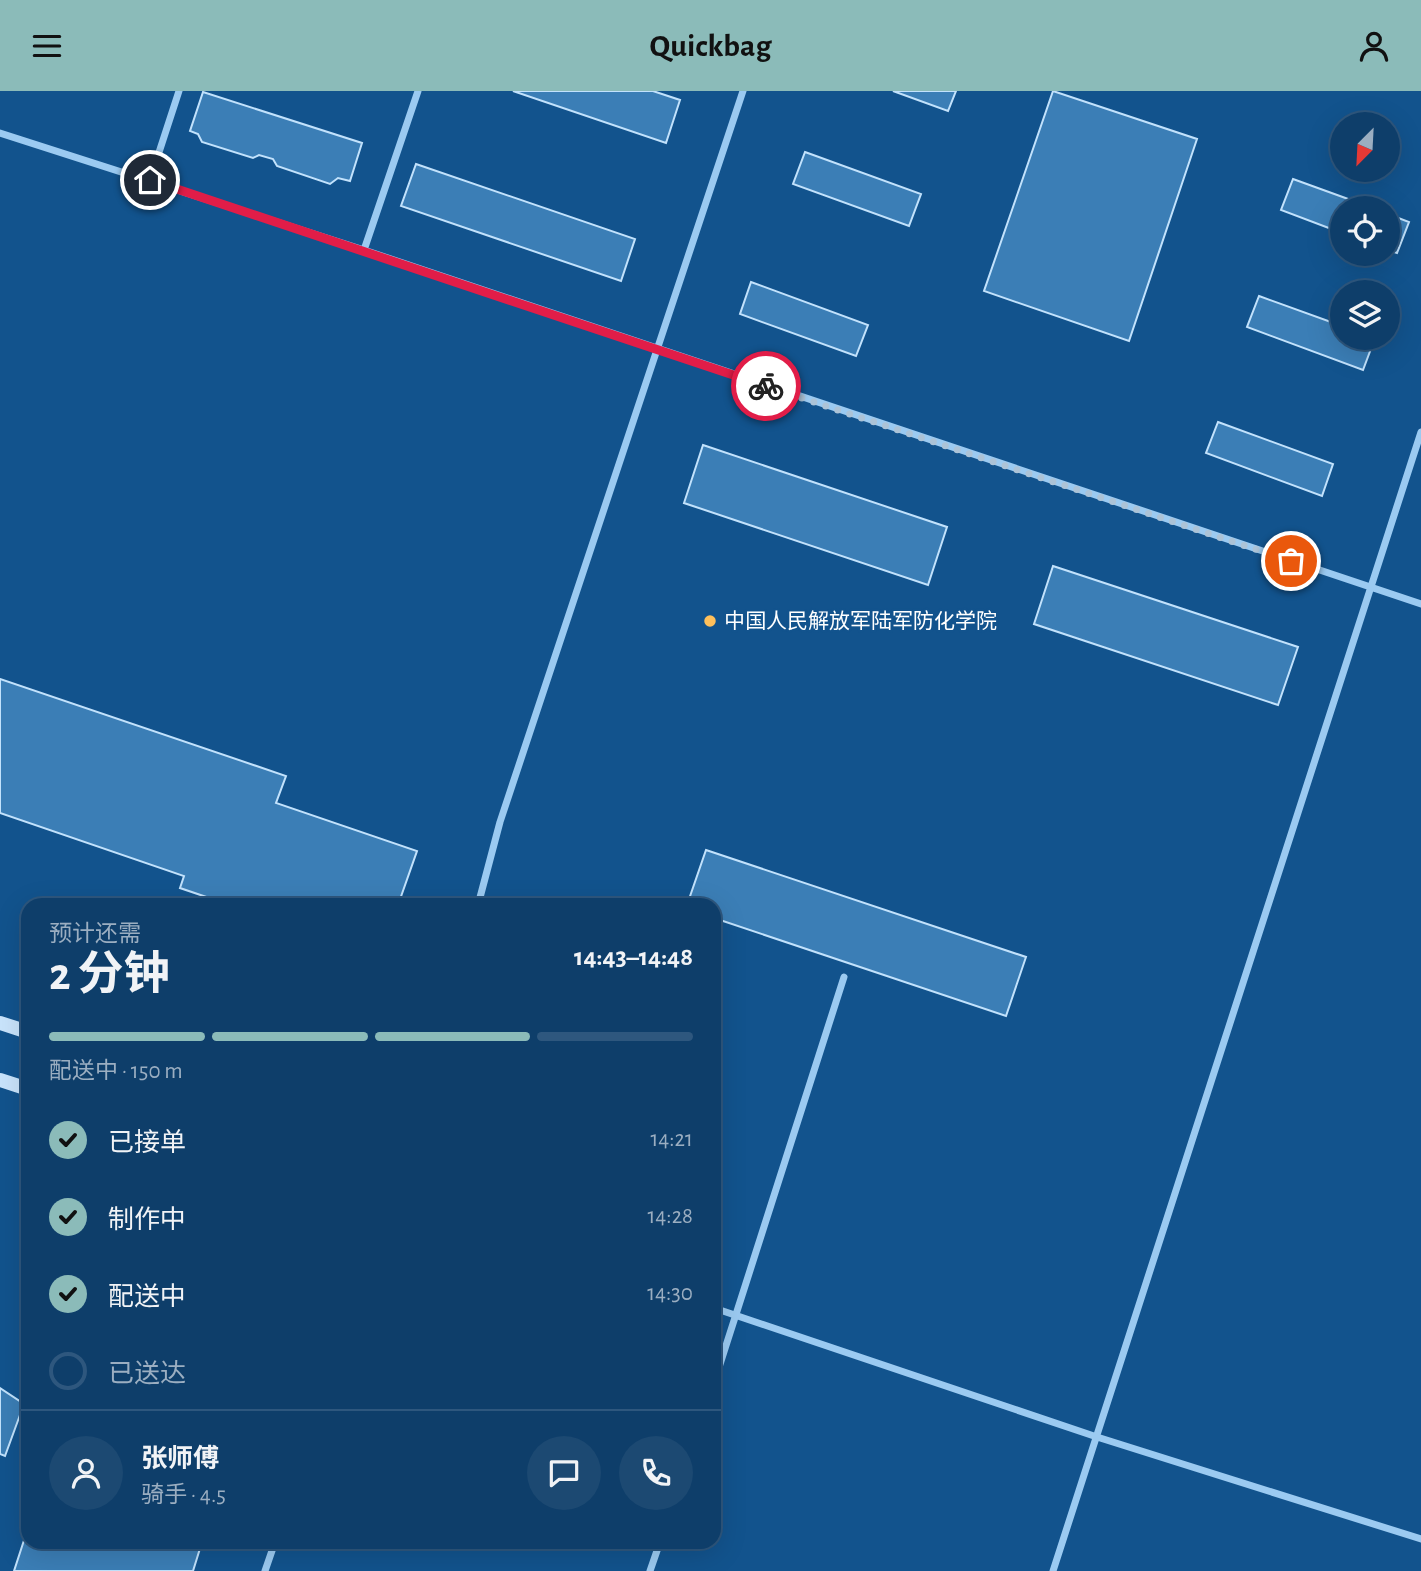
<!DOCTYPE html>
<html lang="zh">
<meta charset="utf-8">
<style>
body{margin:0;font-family:"Alegreya Sans","Noto Sans SC",sans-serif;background:#1c4972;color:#f1f3f6;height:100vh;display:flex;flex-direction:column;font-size:26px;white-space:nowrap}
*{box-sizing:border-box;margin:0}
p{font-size:23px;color:#9baec1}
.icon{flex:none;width:38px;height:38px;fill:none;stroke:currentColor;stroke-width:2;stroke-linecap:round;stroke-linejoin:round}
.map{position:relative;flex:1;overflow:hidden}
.panel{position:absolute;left:21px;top:807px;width:700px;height:651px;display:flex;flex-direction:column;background:#0e3e6a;border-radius:21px;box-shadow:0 7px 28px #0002,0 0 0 2px #2e577e}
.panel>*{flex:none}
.needle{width:46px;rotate:204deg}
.buttons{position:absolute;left:1330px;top:21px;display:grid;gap:14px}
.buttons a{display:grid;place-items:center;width:70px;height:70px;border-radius:50%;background:#0e3e6a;box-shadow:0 7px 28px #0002,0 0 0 2px #2e577e;font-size:35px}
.pin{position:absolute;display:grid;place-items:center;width:60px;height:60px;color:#fff;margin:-30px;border:4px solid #fff;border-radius:50%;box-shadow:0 2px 7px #0007}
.courier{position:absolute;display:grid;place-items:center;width:70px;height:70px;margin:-35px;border:5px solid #e11d48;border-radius:50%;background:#fff;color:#222;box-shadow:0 2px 9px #0007}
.overview em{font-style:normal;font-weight:700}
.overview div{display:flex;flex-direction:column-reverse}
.overview{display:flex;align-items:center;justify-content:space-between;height:119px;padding:0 28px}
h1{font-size:46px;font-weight:700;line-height:52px}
.bar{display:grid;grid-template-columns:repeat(4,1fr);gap:10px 7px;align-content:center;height:84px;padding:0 28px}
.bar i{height:9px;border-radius:5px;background:#2e577e}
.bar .current{background:#8bbbb9}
.bar p{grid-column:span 4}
.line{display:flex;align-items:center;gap:18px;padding:0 28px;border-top:2px solid #2e577e}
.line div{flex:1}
.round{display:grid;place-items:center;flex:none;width:74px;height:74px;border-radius:37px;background:#1c4972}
ol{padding:0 28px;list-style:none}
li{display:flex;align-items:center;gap:21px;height:77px}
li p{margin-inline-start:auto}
li .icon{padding:7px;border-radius:50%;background:#8bbbb9;color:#111;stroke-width:4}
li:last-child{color:#9baec1}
li i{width:38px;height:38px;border:4px solid #2e577e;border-radius:50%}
header{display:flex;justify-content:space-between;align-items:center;height:91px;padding:0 28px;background:#8bbbb9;color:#111;font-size:32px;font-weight:700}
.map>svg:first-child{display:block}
.building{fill:#3b7eb6;stroke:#c2e2fc;stroke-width:2}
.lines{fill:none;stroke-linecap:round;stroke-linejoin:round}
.street{stroke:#9bcaf1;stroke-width:7}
.secondary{stroke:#c9e4fc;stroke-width:14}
.done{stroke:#acc3d7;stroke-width:7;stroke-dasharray:0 12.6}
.route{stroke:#e11d48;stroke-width:9}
.poi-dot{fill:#ffc05b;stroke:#12538d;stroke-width:2.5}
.labels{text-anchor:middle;stroke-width:5;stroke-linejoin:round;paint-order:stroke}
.poi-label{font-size:21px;fill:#fff;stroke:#12538d;text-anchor:start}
</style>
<header><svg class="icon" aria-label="menu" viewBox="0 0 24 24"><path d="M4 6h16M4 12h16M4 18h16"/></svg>Quickbag<svg class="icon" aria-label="person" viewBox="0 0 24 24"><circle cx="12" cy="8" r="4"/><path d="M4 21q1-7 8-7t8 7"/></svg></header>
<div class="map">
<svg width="1421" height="1480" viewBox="0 0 1421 1480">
<rect width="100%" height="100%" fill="#12538d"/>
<path class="building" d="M513,0h140l27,9 -14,43z
M893,0h63l-8,20z
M1053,0l144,48 -68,202 -145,-50z
M203,1l159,51 -12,38 -12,-3 -8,6 -53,-18 -4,-7 -14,-4 -6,3 -51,-16 -4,-8 -8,-3z
M805,61l116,42 -12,32 -116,-42z
M416,73l219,75 -14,42 -220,-75z
M1293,88l80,29h-31v25l-61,-23z
M1388,123l21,8 -12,31 -9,-3z
M751,191l117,43 -12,31 -116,-42z
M1259,205l83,30v12h33l-12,32 -116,-43z
M1218,331l115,42 -11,32 -116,-43z
M703,354l244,82 -19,58 -244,-82z
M1053,475l245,81 -20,58 -244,-81z
M0,588l286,97 -10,27 141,48 -19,54h-168l-50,-17 4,-12 -184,-63z
M706,759l320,107 -20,59 -292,-98v-13h-27z
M0,1297l24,16 -19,52 -5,-2z
M28,1437v14h174l-9,29h-179z"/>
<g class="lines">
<path class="street" d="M0,42l364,117 1057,354
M150,89l29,-89
M364,159l54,-159
M478,814l22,-83 243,-731
M714,1217l383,129 324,102
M714,1292l130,-406
M265,1480l10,-29
M650,1480l10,-29
M1053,1480l368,-1139"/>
<path class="secondary" d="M0,932l28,9
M0,989l28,9"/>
</g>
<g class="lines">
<path class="done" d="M766,295l525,175"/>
<path class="route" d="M150,89l616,206"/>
</g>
<circle class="poi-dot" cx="710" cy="530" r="7"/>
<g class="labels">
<g class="poi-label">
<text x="724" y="537">中国人民解放军陆军防化学院</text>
</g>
</g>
</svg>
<div class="buttons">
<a><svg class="needle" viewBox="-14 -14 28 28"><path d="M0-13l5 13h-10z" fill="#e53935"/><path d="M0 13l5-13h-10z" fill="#9baec1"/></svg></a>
<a><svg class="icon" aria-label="locate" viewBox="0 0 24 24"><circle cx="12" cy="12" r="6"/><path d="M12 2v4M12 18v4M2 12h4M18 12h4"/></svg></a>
<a><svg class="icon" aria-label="layers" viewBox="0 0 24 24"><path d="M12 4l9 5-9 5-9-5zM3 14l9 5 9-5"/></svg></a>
</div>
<div class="pin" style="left:1291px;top:470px;background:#ea580c"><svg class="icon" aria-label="bag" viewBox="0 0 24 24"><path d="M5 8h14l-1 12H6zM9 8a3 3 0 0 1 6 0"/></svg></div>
<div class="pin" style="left:150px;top:89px;background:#1f2937"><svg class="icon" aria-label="home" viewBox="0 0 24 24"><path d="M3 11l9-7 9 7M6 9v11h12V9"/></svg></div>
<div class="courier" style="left:766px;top:295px"><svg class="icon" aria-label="bike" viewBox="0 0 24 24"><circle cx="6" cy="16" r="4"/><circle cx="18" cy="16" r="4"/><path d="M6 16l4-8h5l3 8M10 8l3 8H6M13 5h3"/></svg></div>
<section class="panel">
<div class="overview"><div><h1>2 分钟</h1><p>预计还需</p></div><em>14:43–14:48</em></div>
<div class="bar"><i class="current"></i><i class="current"></i><i class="current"></i><i></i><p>配送中 · 150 m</p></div>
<ol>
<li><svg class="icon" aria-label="check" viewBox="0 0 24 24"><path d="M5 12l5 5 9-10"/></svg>已接单<p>14:21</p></li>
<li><svg class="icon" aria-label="check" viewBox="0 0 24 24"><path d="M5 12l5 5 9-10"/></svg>制作中<p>14:28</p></li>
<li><svg class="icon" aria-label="check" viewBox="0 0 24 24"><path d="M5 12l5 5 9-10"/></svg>配送中<p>14:30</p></li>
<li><i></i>已送达</li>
</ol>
<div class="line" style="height:126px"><a class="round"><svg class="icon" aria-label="person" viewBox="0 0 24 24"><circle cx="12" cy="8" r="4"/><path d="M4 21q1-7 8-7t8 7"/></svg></a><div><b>张师傅</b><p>骑手 · 4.5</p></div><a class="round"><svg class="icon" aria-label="chat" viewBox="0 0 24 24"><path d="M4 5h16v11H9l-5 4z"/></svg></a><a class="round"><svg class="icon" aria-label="phone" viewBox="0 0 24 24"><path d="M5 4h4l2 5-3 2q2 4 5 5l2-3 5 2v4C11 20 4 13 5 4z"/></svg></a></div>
</section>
</div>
